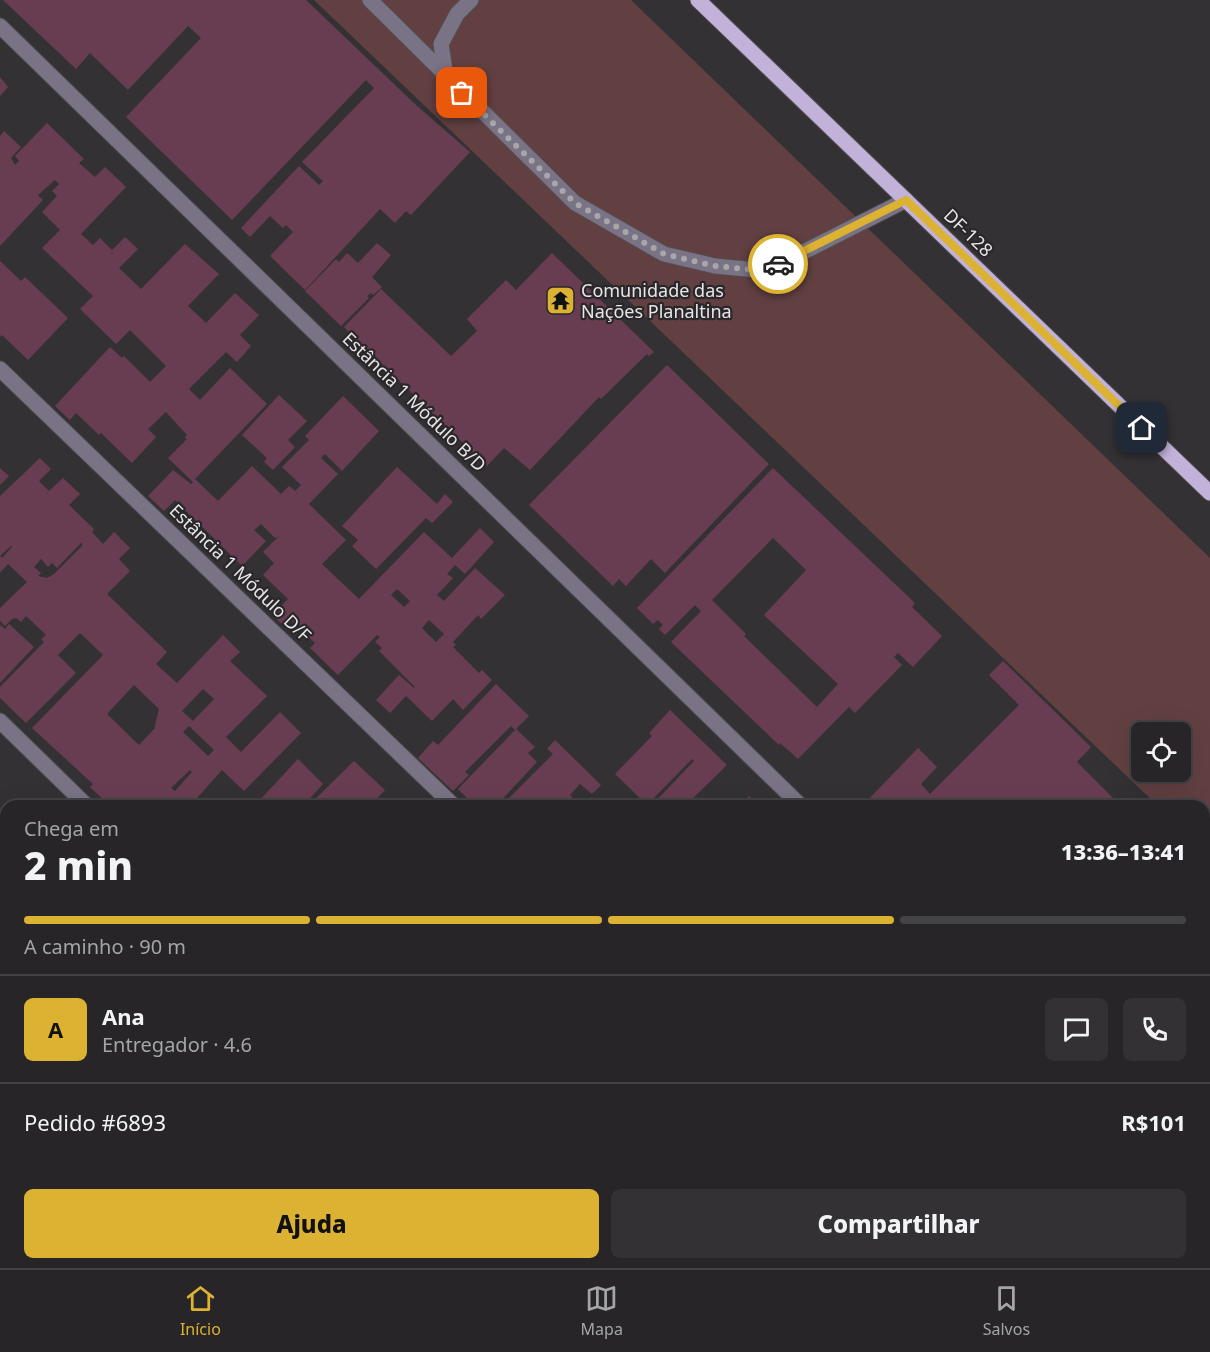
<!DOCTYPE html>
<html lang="pt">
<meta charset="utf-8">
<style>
body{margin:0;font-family:"Noto Sans",sans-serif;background:#333133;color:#f1f3f6;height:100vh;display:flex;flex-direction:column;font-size:22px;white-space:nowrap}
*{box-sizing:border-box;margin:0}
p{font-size:20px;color:#a4a5a7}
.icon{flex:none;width:33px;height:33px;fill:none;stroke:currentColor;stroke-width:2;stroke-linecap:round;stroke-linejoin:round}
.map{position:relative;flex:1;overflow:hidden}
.sheet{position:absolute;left:0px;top:800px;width:1210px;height:470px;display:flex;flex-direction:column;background:#272527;border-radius:18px 18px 0 0;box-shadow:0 6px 24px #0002,0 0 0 2px #434244}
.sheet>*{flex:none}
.fabs{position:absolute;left:1131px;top:722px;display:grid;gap:12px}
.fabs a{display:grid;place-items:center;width:60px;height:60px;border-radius:9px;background:#272527;box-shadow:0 6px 24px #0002,0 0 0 2px #434244;font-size:30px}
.pin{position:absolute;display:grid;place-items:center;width:51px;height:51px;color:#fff;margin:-26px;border-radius:12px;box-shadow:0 3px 9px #0006}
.courier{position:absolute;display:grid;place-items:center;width:60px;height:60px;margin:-30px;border:4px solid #dcb233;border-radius:50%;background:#fff;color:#222;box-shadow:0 2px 8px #0007}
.summary em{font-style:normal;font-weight:800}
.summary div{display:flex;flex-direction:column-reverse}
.summary{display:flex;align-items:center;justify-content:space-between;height:102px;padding:0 24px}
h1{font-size:39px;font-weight:800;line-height:45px}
.bar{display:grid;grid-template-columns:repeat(4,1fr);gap:9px 6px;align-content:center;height:72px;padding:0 24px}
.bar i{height:8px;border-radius:4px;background:#434244}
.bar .selected{background:#dcb233}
.bar p{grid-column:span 4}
.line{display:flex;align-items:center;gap:15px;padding:0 24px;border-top:2px solid #434244}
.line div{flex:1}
.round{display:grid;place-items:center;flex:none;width:63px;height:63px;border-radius:9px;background:#333133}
.primary-button{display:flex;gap:12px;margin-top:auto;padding:12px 24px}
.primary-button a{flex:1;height:69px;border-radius:9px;background:#dcb233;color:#111;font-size:24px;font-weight:800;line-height:69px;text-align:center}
.primary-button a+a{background:#333133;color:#f1f3f6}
.dock{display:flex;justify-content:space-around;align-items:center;height:84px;border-top:2px solid #434244;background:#272527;font-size:16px;color:#a4a5a7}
.dock a{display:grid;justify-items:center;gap:3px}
.dock .selected{color:#dcb233}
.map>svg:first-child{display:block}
.green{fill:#624042;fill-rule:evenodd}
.building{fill:#693d51;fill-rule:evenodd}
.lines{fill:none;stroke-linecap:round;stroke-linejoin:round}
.minor-casing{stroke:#514e51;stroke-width:17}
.major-casing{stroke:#514e51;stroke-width:17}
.minor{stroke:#7a7386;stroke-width:15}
.major{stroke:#c2b2d9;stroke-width:15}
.done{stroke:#a8a6a8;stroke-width:6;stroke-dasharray:0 10.8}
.route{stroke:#dcb233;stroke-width:8}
.labels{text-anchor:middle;stroke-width:4.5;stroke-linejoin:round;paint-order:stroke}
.street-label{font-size:18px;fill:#e7e5e7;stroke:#2a272a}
.poi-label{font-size:18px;fill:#e7e5e7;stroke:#2a272a;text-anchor:start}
</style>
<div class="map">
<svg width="1210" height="1268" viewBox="0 0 1210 1268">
<rect width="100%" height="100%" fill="#343134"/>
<path class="green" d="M314,0h317l579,558v299l-5,-6 -1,-45 -47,-1zM1142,732h38v39h-38z"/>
<path class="building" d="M3,0h303l110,105 54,47 -59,63 -5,-4 -11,12 -15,-14 -75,81 -35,-34 23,-24 -7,-7 -3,3 -13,-12 -20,21 -9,-9 58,-62 20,19 4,-4 -21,-19 72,-74 -8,-8 -134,140 -106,-103 75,-79 -13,-12 -60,64 -38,-37 -14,16z
M0,77l8,10 -8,9z
M47,123l37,36 -5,4 16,14 10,-10 21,20 -45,47 12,11 7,-7 12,12 13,-13 13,12 -19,19 22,21 44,-45 34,30 -31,32 18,17 29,-30 24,22 -19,20 11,11 -14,16 -11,-10 -37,37 11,11 30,-32 37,36 -72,75 23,22 34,-35 29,28 8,-8 6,5 6,-6 -19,-18 27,-27 -4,-4 38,-40 36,35 -37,40 -17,-17 -4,4 17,16 -29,30 37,36 -24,24 37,35 65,-67 28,26 28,-30 14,14 -29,32 -10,-9 -8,9 6,4 -16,17 7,6 31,-33 30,27 -24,24 -3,-4 -25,27 3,3 -3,2 26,26 3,-3 10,10 -29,30 -10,-11 -21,22 -26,-25 -16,17 -14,-13 23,-25 15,13 1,-1 -36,-36 3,-3 -7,-6 5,-5 -3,-2 -39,40 -28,-27 5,-5 -26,-24 -5,7 -12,-11 16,-16 -25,-24 11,-12 -11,-11 16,-16 -4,2 -14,-14 -7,6 12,11 -24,25 -67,-66 -11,11 -16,-15 25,-26 18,14 2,-2 -25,-24 19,-19 -2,-2 2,-2 -21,-23 -18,17 8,8 -24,26 -31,-30 -2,2 -23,-22 -6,7 -15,-14 55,-59 12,11 2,-2 26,26 16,-16 -36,-36 -14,14 -36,-35 13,-13 -51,-48 18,-18 -18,-18 15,-16 -5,-5 7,-7 -4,-4 -17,15 5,5 -43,46v-110l4,-5 17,16 -10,11 4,7 4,-4 -4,-5zM397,589l13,12 -6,6 -13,-12zM429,620l15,14 -8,8 -14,-14z
M377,243l14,12 -19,22 10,10 -9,8 -2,-2 -4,3 2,2 -28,28 -36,-35 31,-32 3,3 8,-9 11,10z
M552,253l102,99 -5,4 -2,-2 -46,45 -2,-2 -69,73 -26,-22 -17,18 -143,-139 37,-38 70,67 26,-25 -10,-12 39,-39 10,10z
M0,261l21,20 4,-4 43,41 -40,42 -26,-25 -2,2z
M667,365l102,99 -104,109 -14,-14 -25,27 -7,-7 -6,7 -84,-81z
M279,395l28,26 -19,19 7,7 -22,23 -9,-8 3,-4 -25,-23z
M40,458l11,11 -12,12 10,10 14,-13 17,16 -11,11 25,24 -2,3 11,12 11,-12 16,16 -11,11 11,12 -23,23 60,58 -11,12 21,19 46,-48 17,17 -10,9 37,35 -41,41 15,15 39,-40 21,21 -57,58 -22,-21 -32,36h-80l-20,-19 3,-3 -61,-56 71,-73 -23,-22 -22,22 18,18 -50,50 -26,-25v-11l44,-45 -3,-3 5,-4 -20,-19 -5,6 -5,-4 -4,1 -7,7 -5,-5v-13l27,-26 -19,-18 -8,9v-17l2,2 10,-11 -1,-1 -11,10v-60zM82,542v4l-28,28 -7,4 -9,-2 3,-3 -7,-6 7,-8 7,8 4,-4 5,5zM134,685l25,24 -5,20 -15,16 -32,-31zM203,689l11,10 -21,22 -11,-10zM189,726l25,24 -6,6 -25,-24zM190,770l2,2 -17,19 -4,-3z
M397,467l40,37 8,-10 8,8 -21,21 -6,-5 -50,51 -24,-23 6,-6 -16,-14z
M0,468l9,8 -9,9z
M773,468l142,135 -3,4 30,29 -29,31 -15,-14 -4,4 8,8 -47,48 -6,-6 -51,52 -18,-16 -1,2 -108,-103 30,-31 -6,-6 -30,30 -6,-6 4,-4 -5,-5 -5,4 -16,-16zM773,538l33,32 -42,45 74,69 -21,23 -73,-71 2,-2 -34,-34z
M9,624l25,23 -34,36v-58l5,4z
M1003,661l88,86 -14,15 44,44h-259l56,-58 19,19 -16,17 9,10 89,-89 -30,-30z
M496,684l33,32 -14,14 -4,-4 -46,46 4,3 -16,16 -35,-33 15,-17 5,4z
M670,710l57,55 -42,41h-34l43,-45 -2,-2 -45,46 -32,-31 37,-38 -3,-3z
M516,729l19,18 -7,6 9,9 -41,44h-21l-17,-17z
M555,740l46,45 -9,9 -12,-10 -10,11 11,11h-80l52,-52 -6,-5z
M298,759l25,25 -20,22h-44l-2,-3z
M354,761l31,29 -15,16h-62z
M749,796l9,10h-18z
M6,832v51l-6,5 6,6v22l-6,-6v-72z
M0,939l6,6v12l-6,6z
M6,969v86l-6,-6v-74z
M1210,1032v52l-3,-3 -3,4v-47z
M7,1263h51l5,5h-51z
M108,1263h41l5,5h-51z
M289,1263h77l-5,5h-77z
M420,1263l-5,5h-49l4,-5z
M429,1263h56l-2,2 3,3h-62z
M506,1263h11l6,5h-21z
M628,1263h30l6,5h-41z
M683,1263h85l5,5h-95z
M780,1263h77l5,5h-87z
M1042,1263h56l5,5h-66z
M1118,1263h56l-4,5h-56z"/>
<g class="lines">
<defs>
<path id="minor" d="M370,0l205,203 89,51 51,12 51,5 140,-71
M0,26l801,780
M446,77l-5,-33 16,-30 14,-14
M0,369l454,437
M0,721l87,85
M0,1063l6,6
M1204,1193l6,6
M208,1263l5,5
M558,1263l5,5
M928,1263l5,5
M586,1268l4,-5"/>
<path id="major" d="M698,0l512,493"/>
</defs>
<use href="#minor" class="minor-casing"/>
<use href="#major" class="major-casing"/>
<use href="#minor" class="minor"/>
<use href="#major" class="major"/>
</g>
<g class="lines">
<path class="done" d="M462,93l113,110 89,51 51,12 51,5 12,-7"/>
<path class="route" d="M778,264l128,-64 236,228"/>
</g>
<defs>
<symbol id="temple-square" viewBox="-11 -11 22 22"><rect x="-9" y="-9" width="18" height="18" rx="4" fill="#dcb233" stroke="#2a272a"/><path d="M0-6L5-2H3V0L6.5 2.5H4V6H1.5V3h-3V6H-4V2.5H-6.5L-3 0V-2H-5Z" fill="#111"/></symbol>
</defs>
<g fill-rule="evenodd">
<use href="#temple-square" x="544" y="284" width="33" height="33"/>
</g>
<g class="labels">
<g class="street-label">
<text transform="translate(968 233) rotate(44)" y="6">DF-128</text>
<text transform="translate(414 402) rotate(44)" y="6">Estância 1 Módulo B/D</text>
<text transform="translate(240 573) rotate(44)" y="6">Estância 1 Módulo D/F</text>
</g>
<g class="poi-label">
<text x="581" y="297">Comunidade das<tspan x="581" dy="21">Nações Planaltina</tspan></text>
</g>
</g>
</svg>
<div class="fabs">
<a><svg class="icon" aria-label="locate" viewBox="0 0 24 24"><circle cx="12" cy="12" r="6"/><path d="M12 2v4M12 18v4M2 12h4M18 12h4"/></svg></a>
</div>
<div class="pin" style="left:462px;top:93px;background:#ea580c"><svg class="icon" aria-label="bag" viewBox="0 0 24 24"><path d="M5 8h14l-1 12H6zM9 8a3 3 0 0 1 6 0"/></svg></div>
<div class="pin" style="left:1142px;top:428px;background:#1f2937"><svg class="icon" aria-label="home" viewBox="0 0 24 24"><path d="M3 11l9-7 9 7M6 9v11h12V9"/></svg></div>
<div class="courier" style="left:778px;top:264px"><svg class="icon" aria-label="car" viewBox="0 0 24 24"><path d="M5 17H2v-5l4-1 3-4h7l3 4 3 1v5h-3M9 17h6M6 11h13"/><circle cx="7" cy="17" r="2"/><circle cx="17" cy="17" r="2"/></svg></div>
<section class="sheet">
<div class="summary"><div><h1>2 min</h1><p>Chega em</p></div><em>13:36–13:41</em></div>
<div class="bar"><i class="selected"></i><i class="selected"></i><i class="selected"></i><i></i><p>A caminho · 90 m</p></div>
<div class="line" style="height:108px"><b class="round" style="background:#dcb233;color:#111">A</b><div><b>Ana</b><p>Entregador · 4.6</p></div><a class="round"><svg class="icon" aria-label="chat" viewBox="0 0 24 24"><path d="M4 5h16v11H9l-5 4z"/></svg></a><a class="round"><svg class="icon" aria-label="phone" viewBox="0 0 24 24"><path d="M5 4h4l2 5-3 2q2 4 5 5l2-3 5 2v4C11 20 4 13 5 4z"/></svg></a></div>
<div class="line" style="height:78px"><div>Pedido #6893</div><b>R$101</b></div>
<div class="primary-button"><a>Ajuda</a><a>Compartilhar</a></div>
</section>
</div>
<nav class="dock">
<a class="selected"><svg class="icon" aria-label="home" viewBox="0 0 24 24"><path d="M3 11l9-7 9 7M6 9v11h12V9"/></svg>Início</a>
<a><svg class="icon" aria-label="map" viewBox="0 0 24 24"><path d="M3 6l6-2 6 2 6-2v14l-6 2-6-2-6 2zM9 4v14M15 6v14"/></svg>Mapa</a>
<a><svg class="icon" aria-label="saved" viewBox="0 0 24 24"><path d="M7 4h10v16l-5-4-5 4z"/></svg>Salvos</a>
</nav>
